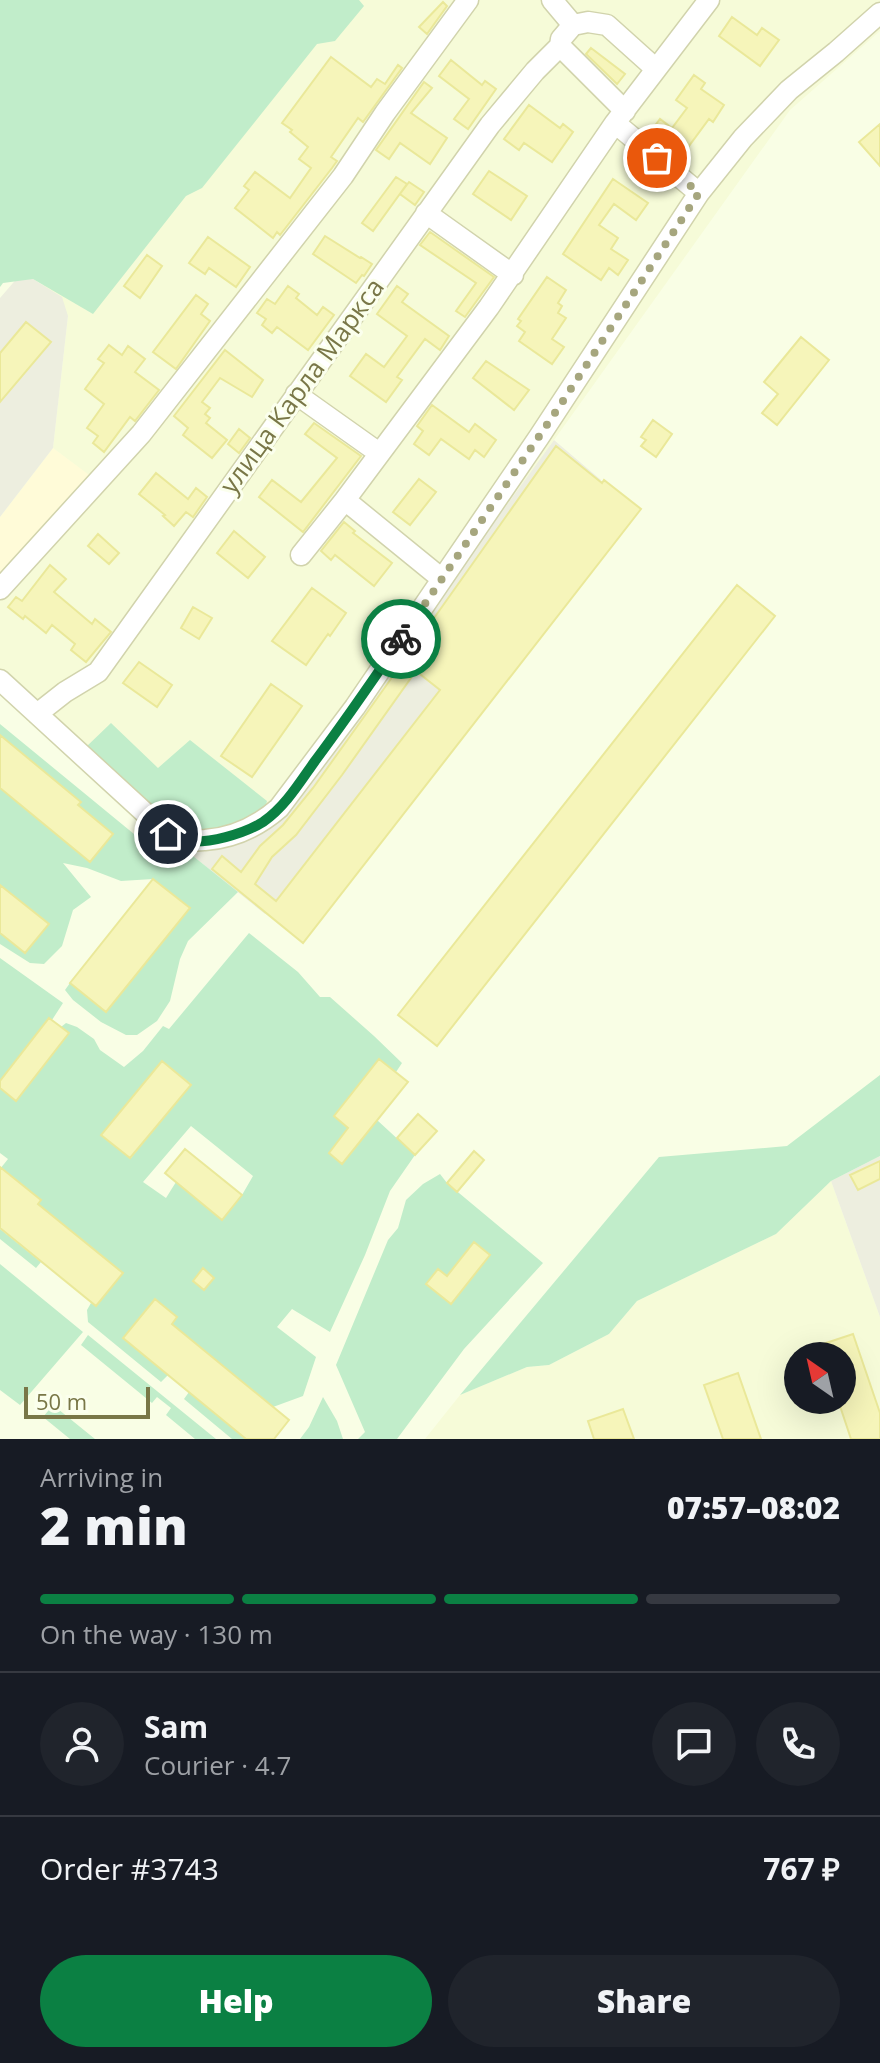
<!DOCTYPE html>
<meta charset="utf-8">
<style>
body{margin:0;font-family:"Open Sans",sans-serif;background:#20242c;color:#f1f3f6;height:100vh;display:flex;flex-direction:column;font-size:30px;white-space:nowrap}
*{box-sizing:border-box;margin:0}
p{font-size:26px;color:#9ea1a6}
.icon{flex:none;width:44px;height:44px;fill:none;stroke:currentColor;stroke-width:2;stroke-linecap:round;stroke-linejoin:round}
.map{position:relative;height:1439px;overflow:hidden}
.drawer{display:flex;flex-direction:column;background:#171b24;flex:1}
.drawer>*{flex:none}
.needle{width:52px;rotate:326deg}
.fabs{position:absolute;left:784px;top:1342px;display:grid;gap:16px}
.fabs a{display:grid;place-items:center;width:72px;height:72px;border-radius:50%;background:#171b24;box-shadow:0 8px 32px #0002;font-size:40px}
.scale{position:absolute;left:24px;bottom:20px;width:126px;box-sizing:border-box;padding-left:8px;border:4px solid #797747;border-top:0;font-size:22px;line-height:28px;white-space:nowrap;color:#797747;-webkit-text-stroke:6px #fbffed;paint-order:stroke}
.pin{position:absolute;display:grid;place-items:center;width:68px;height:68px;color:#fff;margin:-34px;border:4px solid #fff;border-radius:50%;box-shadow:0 2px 8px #0007}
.courier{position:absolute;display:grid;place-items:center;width:80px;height:80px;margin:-40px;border:6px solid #0b8043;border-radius:50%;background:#fff;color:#222;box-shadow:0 2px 10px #0007}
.head em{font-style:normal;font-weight:800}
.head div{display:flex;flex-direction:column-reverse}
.head{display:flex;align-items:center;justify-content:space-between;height:136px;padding:0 40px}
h1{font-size:52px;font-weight:800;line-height:60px}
.bar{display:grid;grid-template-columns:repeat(4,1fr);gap:12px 8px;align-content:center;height:96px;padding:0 40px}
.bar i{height:10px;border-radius:6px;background:#363941}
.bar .current{background:#0b8043}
.bar p{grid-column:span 4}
.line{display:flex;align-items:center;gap:20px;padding:0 40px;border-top:2px solid #363941}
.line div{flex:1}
.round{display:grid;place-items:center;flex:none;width:84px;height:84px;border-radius:42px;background:#20242c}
.action{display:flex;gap:16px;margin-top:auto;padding:16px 40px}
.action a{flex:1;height:92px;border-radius:48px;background:#0b8043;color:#fff;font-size:32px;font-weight:800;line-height:92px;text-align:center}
.action a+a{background:#20242c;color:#f1f3f6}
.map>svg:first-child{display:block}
.residential{fill:#f6fbd8;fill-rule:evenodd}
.commercial{fill:#fffbd8}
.industrial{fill:#edeedf}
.green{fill:#c1edca;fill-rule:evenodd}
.building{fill:#f6f5ba;stroke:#eae899;stroke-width:2;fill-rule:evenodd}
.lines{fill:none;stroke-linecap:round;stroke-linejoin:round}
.minor-casing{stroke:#d1d3ac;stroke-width:23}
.minor{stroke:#fff;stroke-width:20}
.done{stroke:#a6a67e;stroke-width:8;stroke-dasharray:0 14.4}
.route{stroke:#0b8043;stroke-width:10}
.labels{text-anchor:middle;stroke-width:6;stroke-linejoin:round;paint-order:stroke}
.street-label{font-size:26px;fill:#797747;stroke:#fbffed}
</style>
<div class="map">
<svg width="880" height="1439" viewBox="0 0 880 1439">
<rect width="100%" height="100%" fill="#f9fee5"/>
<path class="residential" d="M233,0h647v31l-90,79 -251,351 -267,366 -43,21 -27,-4 -32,-14 -170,-157v-74l104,-112 -51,-39 15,-132 -25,-30z
M831,1181l49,136v122h-455l35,-44 67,-28 22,-2 60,-31 28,-33 139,-67zM798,1356h44v44h-44z"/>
<path class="commercial" d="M53,448l51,38 -104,113v-82z"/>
<path class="industrial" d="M19,276l14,3 29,18 6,19 -15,132 -53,69v-219z
M554,440l47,40 -163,214 -173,220 -72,-58 9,-12 27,4 43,-21z
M880,1156v161l-49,-136z"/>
<path class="green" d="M0,0h359l5,6 -29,35 -18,3 -115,144 -16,8 -93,118 -60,-35 -30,4 -3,4z
M111,723l47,45 32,-28 77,61 -3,11 -41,20 -28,-1 -36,-19 -35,-30 -38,-35z
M0,724l162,133 31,-1 45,36 -50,49 -8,18 -10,42 -13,20 -20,14h-11l-25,-13 -28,-22 -8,-10 5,-7 36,29 83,-104 -36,-29 -32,2 -34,-13 -24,-5 28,34 -18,13 -11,36 -18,18 -14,-1 -30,-19z
M249,933l49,39 22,25h10l44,39 28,27 -6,9 -17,-13 -45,57 14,12 -19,25 14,10 34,-43 38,35 -25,36 -25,64 -35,77 -38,-23 -15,18 39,30 -13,39 -30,11 -101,-83 5,-7 -22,-18 13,76 -7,7 -73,-60 -1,-12 4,-7 5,3 27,-33 -85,-69 2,-5 -40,-30 8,-10 -8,-6v-65l16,12 52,-67 -7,-6 5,-4 11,4 17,12 6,11 24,17 19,-16 20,-25 6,3zM162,1061l29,23 -60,74 -29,-24zM191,1126l62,50 -11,19 -20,25 -46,-38 -10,16 -23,-16z
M0,958l63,45 -11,17 -3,-2 -49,63z
M880,1075v81l-49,25 -55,53 -139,67 -28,33 -60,31 -22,2 -67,28 199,-238 128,-11z
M440,1174l7,9 96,80 -79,86 -67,90h-39l7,-7 -29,-67 52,-125 10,-12 8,-28 17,-16z
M0,1229l41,33 -5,6 -36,-29z
M0,1264l83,68 -63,73 -20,-15z
M88,1335l128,104h-21l-29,-24 5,-7 -14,-11 -5,6 -71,-58z
M189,1392l57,47h-14l-48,-40z
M323,1397l14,24 6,18h-43l9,-12z
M53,1405l42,34h-25l-27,-22z"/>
<path class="building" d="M443,2l4,4 -20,28 -8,-7z
M732,17l25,18 5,-7 17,12 -19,26 -41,-30z
M591,48l34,26 -8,10 -31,-30z
M331,57l40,30 6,-8 8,5 13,-19 4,3 -39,54 -5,-4 -27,39 6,4 -5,7 -52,67 -3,-3 -4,6 -38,-30 14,-18 -5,-4 11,-14 35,26 21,-30 -12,-9 9,-12 -18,-15 2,-2 -10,-7z
M451,60l31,25 3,-4 11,8 -28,40 -14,-10 15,-20 -30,-23z
M694,75l11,8 -4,6 23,16 -11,17 -4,-3 -26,35 -32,-23 9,-12 12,9 15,-20 -11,-8z
M424,82l8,6 -21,25 36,25 -17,26 -30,-21 -11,16 -13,-9z
M529,105l31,23 3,-4 10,8 -21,30 -28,-19 -5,7 -15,-11z
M880,124v42l-21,-24z
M489,171l38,25 -16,24 -38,-26z
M396,177l11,7 -34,47 -11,-8z
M613,179l35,24 -12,17 -22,-16 -15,21 19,13 -7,11 17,11 -10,15 -9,-7 -8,12 -38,-26z
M409,182l15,10 -9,13 -15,-11z
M430,232l64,45 -29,40 -9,-6 20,-28 -56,-38z
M325,236l35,22 1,-1 11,7 -8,12 -2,-1 -6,8 -43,-29z
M208,237l42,30 -14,20 -27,-19 -4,6 -16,-11z
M147,255l15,11 -22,32 -16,-12z
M547,277l19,13 -8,13 4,3 -4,7 8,5 -14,21 12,8 -12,17 -33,-23 6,-9 -8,-6 4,-5 -3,-2z
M288,286l11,8 -3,4 21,17 6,-8 11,8 -26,35 -31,-23 -5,6 -10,-8 4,-6 -9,-6 10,-14 8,5z
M397,286l11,8 -6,8 47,34 -9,14 -15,-11 -28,38 5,3 -16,22 -36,-26 16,-22 18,13 23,-31 -30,-22z
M196,295l12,9 -7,10 9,7 -34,48 -23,-17z
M26,322l25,20 -51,60v-49z
M801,337l28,23 -52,65 -15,-12 16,-19 -14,-12z
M109,345l13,10 6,-9 17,13 -10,13 24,18 -24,31 -5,-4 -26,35 -11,-9 5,-7 -11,-8 17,-24 -19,-15 19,-26 -6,-4z
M225,350l38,30 -11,17 -32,-19 -18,24 8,6 -5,6 5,4 -4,5 21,17 -15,18 -29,-23 5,-7 -14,-12z
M486,361l43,29 -15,20 -41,-32z
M432,405l37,27 6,-8 21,16 -12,17 -9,-7 -6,9 -28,-20 -12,16 -15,-11 9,-13 -6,-5z
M653,420l19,14 -16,23 -15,-11 5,-6 -5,-3z
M314,423l47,33 -58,76 -44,-35 13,-17 29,22 36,-44 -32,-24z
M239,429l11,9 -11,15 -11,-9z
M556,446l46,37 2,-3 37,29 -338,434 -91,-74 10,-13 19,16 19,-26 23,-21 30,-37 53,-74zM416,671l24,19 -164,211 -21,-17 17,-27 24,-22 46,-60z
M156,473l32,26 8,-11 11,9 -14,20 -7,-5 -12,14 -11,-10 2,-1 -26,-21z
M419,479l17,13 -26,33 -17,-13z
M344,522l11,9 -2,2 39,30 -18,23 -39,-31 -4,5 -10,-9z
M234,531l31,26 -17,21 -31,-25z
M98,534l21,19 -10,11 -21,-18z
M50,565l16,14 -12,13 38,32 3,-5 16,13 -25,30 -15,-12 4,-6 -23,-19 -6,8 -21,-17 -2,3 -15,-12 8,-10 6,4z
M737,585l38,31 -338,430 -39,-31z
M312,588l34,25 -16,23 -2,-2 -22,31 -34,-24z
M193,607l19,11 -13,21 -18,-11z
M139,662l33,23 -15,22 -34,-24z
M271,684l31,22 -50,71 -31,-21z
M0,735l81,67 -3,3 35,29 -23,28 -90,-74z
M153,879l37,29 -84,104 -36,-29z
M0,885l49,39 -24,29 -25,-20z
M49,1018l20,15 -53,68 -16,-13v-7z
M379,1059l29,23 -66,82 -13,-11 19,-25 -14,-12z
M162,1061l29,24 -61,73 -29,-23z
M418,1114l19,17 -22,24 -18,-17z
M185,1149l57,46 -20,25 -57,-47z
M474,1151l10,9 -27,32 -10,-9z
M880,1161v18l-22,11 -8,-15z
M0,1167l41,33 -3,4 85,69 -27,33 -96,-78z
M474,1242l16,13 -39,49 -25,-20 12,-15 9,7z
M203,1268l11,10 -10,12 -11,-9z
M155,1299l22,18 -5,7 117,96 -15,19h-28l-123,-101z
M853,1334l27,79v26h-29l-13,-39h4v-44h-19l-3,-11z
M738,1373l23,66h-38l-19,-54z
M623,1409l11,30h-40l-6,-18z"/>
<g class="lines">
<defs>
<path id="minor" d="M552,0l21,25 -12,14 -1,7 65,65
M573,25l15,-3 19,3 49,44
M615,123l84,70
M426,213l87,62
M296,394l83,59
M345,500l97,79
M301,555l44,-55 144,-193 126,-184 94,-123
M0,589l141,-155 202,-258 42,-63 83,-113
M0,680l168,154c5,2 12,6 18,7 6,0 13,-1 19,-1 29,-2 52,-13 74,-32l76,-101 184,-270 160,-244 44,-55 46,-48 47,-38 44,-39
M37,714l28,-22 33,-20 392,-547 45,-54 25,-25"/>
</defs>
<use href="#minor" class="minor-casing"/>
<use href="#minor" class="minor"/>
</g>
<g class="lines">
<path class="done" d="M401,639l158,-232 140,-214 -42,-35"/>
<path class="route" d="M168,834c5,2 12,6 18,7 22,3 58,-7 77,-19 22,-15 37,-40 52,-61 30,-40 58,-81 86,-122"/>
</g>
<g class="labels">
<g class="street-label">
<text transform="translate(302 386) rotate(-54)" y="9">улица Карла Маркса</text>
</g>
</g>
</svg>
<div class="fabs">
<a><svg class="needle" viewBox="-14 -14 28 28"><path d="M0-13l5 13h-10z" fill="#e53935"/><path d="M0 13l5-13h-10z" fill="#9ea1a6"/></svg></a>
</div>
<div class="scale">50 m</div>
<div class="pin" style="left:657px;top:158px;background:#ea580c"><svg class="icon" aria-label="bag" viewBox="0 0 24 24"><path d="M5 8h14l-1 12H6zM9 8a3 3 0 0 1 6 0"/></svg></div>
<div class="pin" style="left:168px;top:834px;background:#1f2937"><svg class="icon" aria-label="home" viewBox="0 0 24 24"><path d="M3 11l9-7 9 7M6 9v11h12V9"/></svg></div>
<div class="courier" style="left:401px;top:639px"><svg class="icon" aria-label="bike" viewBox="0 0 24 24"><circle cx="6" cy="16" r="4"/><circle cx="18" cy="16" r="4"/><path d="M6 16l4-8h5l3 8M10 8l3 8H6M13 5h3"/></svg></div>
</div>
<section class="drawer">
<div class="head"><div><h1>2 min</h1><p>Arriving in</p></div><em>07:57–08:02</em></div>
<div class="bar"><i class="current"></i><i class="current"></i><i class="current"></i><i></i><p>On the way · 130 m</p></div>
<div class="line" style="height:144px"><a class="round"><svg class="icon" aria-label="person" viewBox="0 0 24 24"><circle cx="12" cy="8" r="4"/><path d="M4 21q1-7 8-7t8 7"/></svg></a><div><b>Sam</b><p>Courier · 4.7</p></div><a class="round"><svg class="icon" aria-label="chat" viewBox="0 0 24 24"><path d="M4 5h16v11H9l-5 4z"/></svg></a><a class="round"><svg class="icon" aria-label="phone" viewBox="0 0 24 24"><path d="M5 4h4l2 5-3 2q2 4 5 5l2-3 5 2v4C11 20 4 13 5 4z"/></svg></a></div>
<div class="line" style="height:104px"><div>Order #3743</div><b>767 ₽</b></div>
<div class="action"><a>Help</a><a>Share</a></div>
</section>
